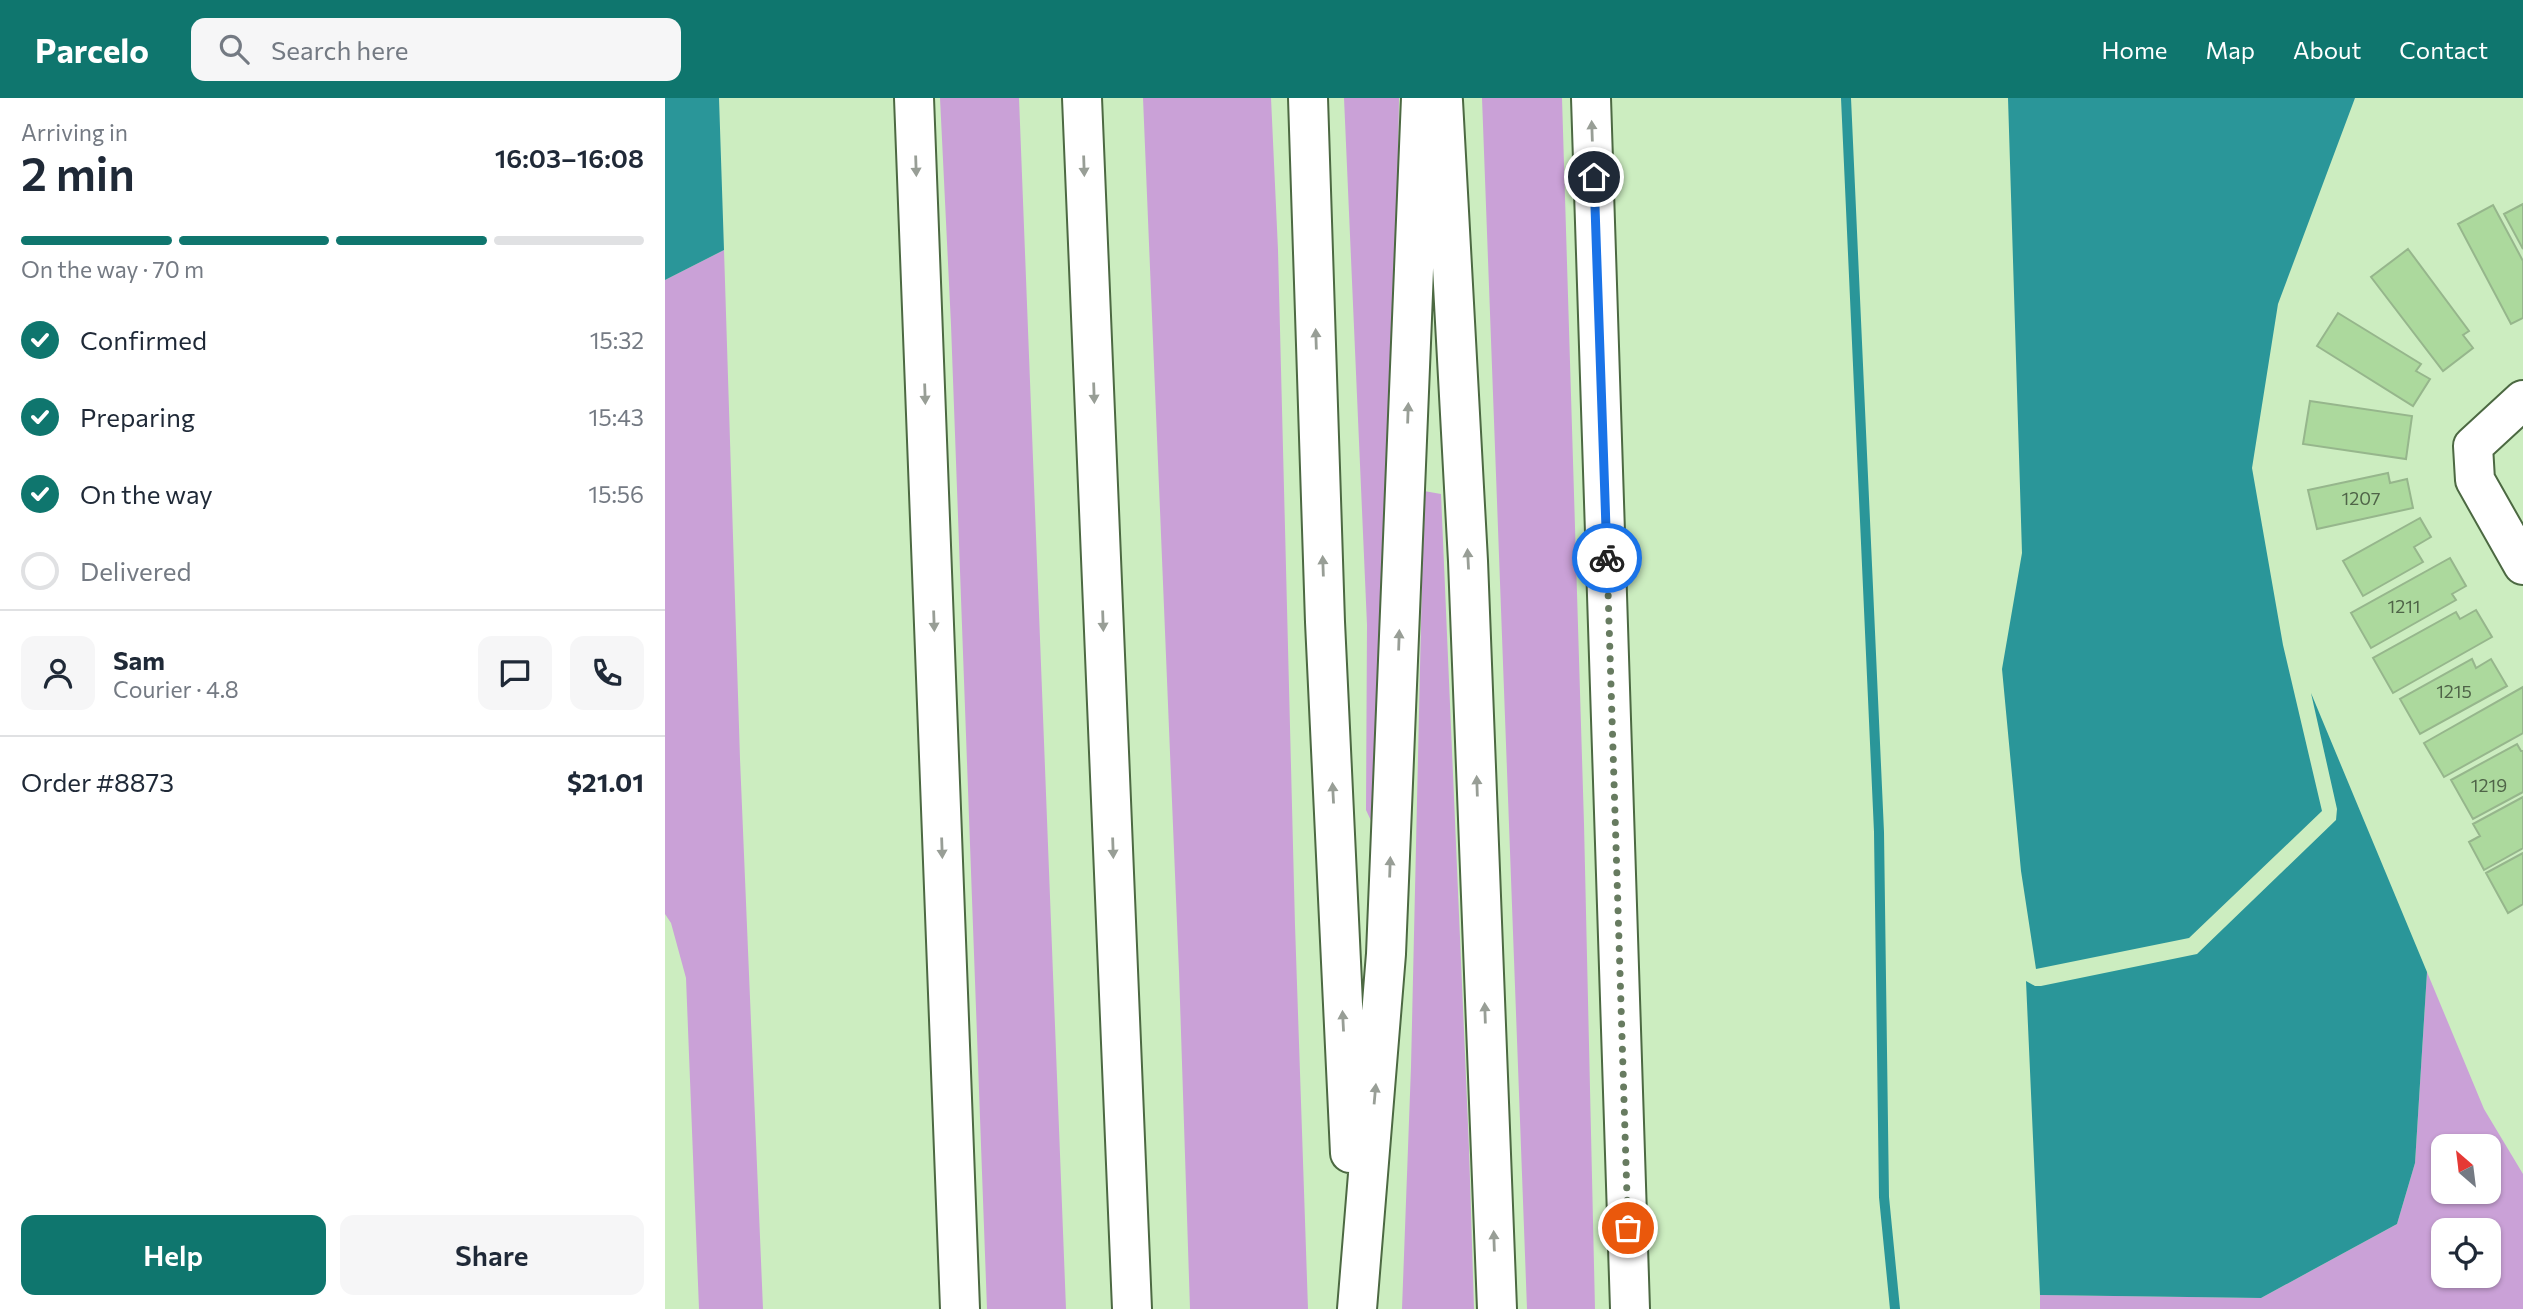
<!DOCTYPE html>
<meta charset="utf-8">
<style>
body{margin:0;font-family:Commissioner,sans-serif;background:#f6f6f7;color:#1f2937;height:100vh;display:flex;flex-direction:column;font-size:26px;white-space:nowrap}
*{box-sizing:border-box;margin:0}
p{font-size:23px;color:#747a83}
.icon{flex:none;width:38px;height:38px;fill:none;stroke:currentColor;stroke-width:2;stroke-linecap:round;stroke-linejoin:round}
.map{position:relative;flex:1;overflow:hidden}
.sheet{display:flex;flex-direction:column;background:#fff;width:665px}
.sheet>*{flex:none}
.needle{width:46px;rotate:332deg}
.controls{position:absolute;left:1766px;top:1036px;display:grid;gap:14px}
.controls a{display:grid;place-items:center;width:70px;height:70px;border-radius:14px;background:#fff;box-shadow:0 2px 5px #0004;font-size:35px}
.pin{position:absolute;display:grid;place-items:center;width:60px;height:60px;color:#fff;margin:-30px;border:4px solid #fff;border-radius:50%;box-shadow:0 2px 7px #0007}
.courier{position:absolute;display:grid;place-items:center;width:70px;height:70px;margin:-35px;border:5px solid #1a73e8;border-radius:50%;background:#fff;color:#222;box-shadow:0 2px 9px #0007}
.head em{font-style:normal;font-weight:600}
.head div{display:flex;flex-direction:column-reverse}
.head{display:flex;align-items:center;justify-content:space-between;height:119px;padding:0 21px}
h1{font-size:46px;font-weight:600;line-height:52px}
.bar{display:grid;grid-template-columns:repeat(4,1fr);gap:10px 7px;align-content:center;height:84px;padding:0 21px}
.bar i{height:9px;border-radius:5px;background:#e0e1e3}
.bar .active{background:#0f766e}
.bar p{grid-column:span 4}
.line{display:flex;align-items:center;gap:18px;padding:0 21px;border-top:2px solid #e0e1e3}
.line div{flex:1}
.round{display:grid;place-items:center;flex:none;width:74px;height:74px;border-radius:14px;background:#f6f6f7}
ol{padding:0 21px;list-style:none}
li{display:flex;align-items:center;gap:21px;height:77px}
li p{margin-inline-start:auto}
li .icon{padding:7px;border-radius:50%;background:#0f766e;color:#fff;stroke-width:4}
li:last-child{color:#747a83}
li i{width:38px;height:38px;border:4px solid #e0e1e3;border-radius:50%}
.button{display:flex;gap:14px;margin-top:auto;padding:14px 21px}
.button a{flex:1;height:80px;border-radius:14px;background:#0f766e;color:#fff;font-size:28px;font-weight:600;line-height:80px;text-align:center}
.button a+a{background:#f6f6f7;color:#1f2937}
header{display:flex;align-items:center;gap:42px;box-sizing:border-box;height:98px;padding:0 35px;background:#0f766e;color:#fff}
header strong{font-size:33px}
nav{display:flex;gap:38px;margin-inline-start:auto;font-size:24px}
.search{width:490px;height:63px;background:#f6f6f7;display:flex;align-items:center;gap:18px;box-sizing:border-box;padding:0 24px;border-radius:14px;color:#747a83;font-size:26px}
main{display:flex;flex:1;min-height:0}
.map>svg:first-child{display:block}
.green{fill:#caa1d7;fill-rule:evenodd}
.water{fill:#2a9699}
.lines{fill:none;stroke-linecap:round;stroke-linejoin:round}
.stream{stroke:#2a9699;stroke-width:10}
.building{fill:#acd99d;stroke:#96b68c;stroke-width:2}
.street-casing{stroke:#4c6942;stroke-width:42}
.highway-casing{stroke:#4c6942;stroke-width:42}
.street{stroke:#fff;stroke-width:38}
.highway{stroke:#fff;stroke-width:38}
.oneway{fill:#989e96}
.done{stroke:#677b60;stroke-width:7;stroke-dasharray:0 12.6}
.route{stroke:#1a73e8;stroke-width:9}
.labels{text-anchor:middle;stroke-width:7;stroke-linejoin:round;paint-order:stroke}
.number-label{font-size:18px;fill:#4f6448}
</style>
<header>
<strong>Parcelo</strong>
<div class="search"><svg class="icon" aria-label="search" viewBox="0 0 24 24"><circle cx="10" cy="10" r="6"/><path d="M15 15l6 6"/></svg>Search here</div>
<nav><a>Home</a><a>Map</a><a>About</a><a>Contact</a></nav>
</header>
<main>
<section class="sheet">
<div class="head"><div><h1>2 min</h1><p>Arriving in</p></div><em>16:03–16:08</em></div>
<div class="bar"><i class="active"></i><i class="active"></i><i class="active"></i><i></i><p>On the way · 70 m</p></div>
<ol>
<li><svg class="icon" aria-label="check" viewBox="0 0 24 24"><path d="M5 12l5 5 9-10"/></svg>Confirmed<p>15:32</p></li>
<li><svg class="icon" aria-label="check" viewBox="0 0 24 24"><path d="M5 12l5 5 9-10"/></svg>Preparing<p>15:43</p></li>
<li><svg class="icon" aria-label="check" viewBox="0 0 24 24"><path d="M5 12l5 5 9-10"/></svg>On the way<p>15:56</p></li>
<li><i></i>Delivered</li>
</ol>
<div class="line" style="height:126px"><a class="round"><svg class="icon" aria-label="person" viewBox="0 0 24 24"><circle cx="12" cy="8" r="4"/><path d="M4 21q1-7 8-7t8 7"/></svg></a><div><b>Sam</b><p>Courier · 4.8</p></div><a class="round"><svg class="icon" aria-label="chat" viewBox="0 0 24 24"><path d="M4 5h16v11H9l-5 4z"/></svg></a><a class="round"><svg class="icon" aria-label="phone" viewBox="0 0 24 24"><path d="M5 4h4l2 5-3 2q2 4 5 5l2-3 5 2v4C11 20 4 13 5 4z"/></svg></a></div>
<div class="line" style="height:91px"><div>Order #8873</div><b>$21.01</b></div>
<div class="button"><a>Help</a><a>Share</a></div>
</section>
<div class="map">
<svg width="1858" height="1211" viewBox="0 0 1858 1211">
<rect width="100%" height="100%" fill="#ccedc0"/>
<path class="green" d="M275,0h79l47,1211h-79l-36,-984z
M478,0h128l7,152 17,675 13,384h-118l-11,-338z
M679,0h55l-2,139 -24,588 -7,-15 1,-185z
M817,0h80l22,726 11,485h-68z
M59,152l16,509 23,550h-64l-13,-331 -15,-55 -6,-9v-634z
M759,393l17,3 28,654 5,161h-72l9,-242z
M1762,874l57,137 39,65v135h-483v-14l221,3 136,-74 18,-61zM1778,1048h46v46h-46zM1778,1132h46v46h-46z"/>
<path class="water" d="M0,0h54l5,152 -59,30z
M1343,0h347l-77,206 -26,164 31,177 39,166 -133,127 -153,31 -15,-98 -19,-202 20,-116z
M1646,595l116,279 -12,191 -18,61 -136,74 -221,-3 -14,-314 9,5h6l156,-32 139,-134 1,-11z"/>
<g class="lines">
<path class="stream" d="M1181,0l33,734 5,365 11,112"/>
</g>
<path class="building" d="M1858,106v45l-19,-35z
M1828,107l30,56v57l-12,6 -53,-100z
M1743,151l61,82 -6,4 10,13 -30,23 -72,-94z
M1673,215l83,51 -5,7 14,8 -17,27 -96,-60z
M1645,303l102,15 -6,43 -103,-15z
M1723,375l2,10 17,-4 6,29 -96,21 -9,-39z
M1755,420l11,19 -17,10 9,15 -60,34 -20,-35z
M1785,460l16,28 -14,8 4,6 -85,48 -20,-35z
M1811,512l16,27 -99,56 -20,-35 83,-46 4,7z
M1807,561l4,9 15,-9 16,27 -87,48 -20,-35z
M1858,589v46l-79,44 -20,-34z
M1852,646l4,7h2v41l-50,27 -22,-39z
M1858,699v51l-39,22 -15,-28 11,-6 -7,-12z
M1858,755v51l-15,9 -22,-40z"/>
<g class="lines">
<defs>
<path id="street" d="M1858,302l-50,46 2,34 48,85"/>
<path id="highway" d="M249,0l46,1211
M417,0l50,1211
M643,0l17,524 25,531
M926,0l39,1211
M778,3l25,460 29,748
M692,1211l29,-355 35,-856"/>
</defs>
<use href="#street" class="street-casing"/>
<use href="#highway" class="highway-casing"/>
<use href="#street" class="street"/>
<use href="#highway" class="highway"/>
</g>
<defs><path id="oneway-solid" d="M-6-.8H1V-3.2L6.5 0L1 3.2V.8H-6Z" transform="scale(1.75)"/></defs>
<g class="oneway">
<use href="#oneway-solid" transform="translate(927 33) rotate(-92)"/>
<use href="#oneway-solid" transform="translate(251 68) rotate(88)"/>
<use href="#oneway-solid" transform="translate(419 68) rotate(88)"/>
<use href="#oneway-solid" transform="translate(651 241) rotate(-92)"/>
<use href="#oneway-solid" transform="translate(429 295) rotate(88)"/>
<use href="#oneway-solid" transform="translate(260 296) rotate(88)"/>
<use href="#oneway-solid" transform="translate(743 315) rotate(-88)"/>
<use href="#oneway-solid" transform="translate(803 461) rotate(-93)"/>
<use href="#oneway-solid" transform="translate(658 468) rotate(-92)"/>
<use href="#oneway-solid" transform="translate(269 523) rotate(88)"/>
<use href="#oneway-solid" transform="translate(438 523) rotate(88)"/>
<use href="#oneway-solid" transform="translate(734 542) rotate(-88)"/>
<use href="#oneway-solid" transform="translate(812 688) rotate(-92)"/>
<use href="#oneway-solid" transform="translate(668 695) rotate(-93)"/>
<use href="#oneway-solid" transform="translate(277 750) rotate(88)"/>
<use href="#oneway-solid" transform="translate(448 750) rotate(88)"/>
<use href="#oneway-solid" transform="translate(725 769) rotate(-88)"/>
<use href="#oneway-solid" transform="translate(820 915) rotate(-92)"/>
<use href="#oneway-solid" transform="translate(678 923) rotate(-93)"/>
<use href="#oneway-solid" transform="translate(710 996) rotate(-85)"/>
<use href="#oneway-solid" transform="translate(829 1143) rotate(-92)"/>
</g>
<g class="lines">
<path class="done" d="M942,460l21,670"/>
<path class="route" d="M929,79l13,381"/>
</g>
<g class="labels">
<g class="number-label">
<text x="1696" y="407">1207</text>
<text x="1739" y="515">1211</text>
<text x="1789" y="600">1215</text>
<text x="1824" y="694">1219</text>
</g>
</g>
</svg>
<div class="controls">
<a><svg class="needle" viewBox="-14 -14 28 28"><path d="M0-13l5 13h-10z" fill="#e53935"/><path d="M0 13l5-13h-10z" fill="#747a83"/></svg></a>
<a><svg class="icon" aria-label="locate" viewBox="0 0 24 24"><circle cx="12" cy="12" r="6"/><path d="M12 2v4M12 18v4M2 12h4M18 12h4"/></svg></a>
</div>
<div class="pin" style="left:963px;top:1130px;background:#ea580c"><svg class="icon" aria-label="bag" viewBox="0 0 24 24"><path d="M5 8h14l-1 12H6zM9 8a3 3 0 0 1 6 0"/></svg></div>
<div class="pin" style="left:929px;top:79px;background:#1f2937"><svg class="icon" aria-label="home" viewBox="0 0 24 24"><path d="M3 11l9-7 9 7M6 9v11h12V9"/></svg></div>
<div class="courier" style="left:942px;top:460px"><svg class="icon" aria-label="bike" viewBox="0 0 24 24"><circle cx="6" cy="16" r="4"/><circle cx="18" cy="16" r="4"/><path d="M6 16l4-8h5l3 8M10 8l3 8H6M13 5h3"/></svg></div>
</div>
</main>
